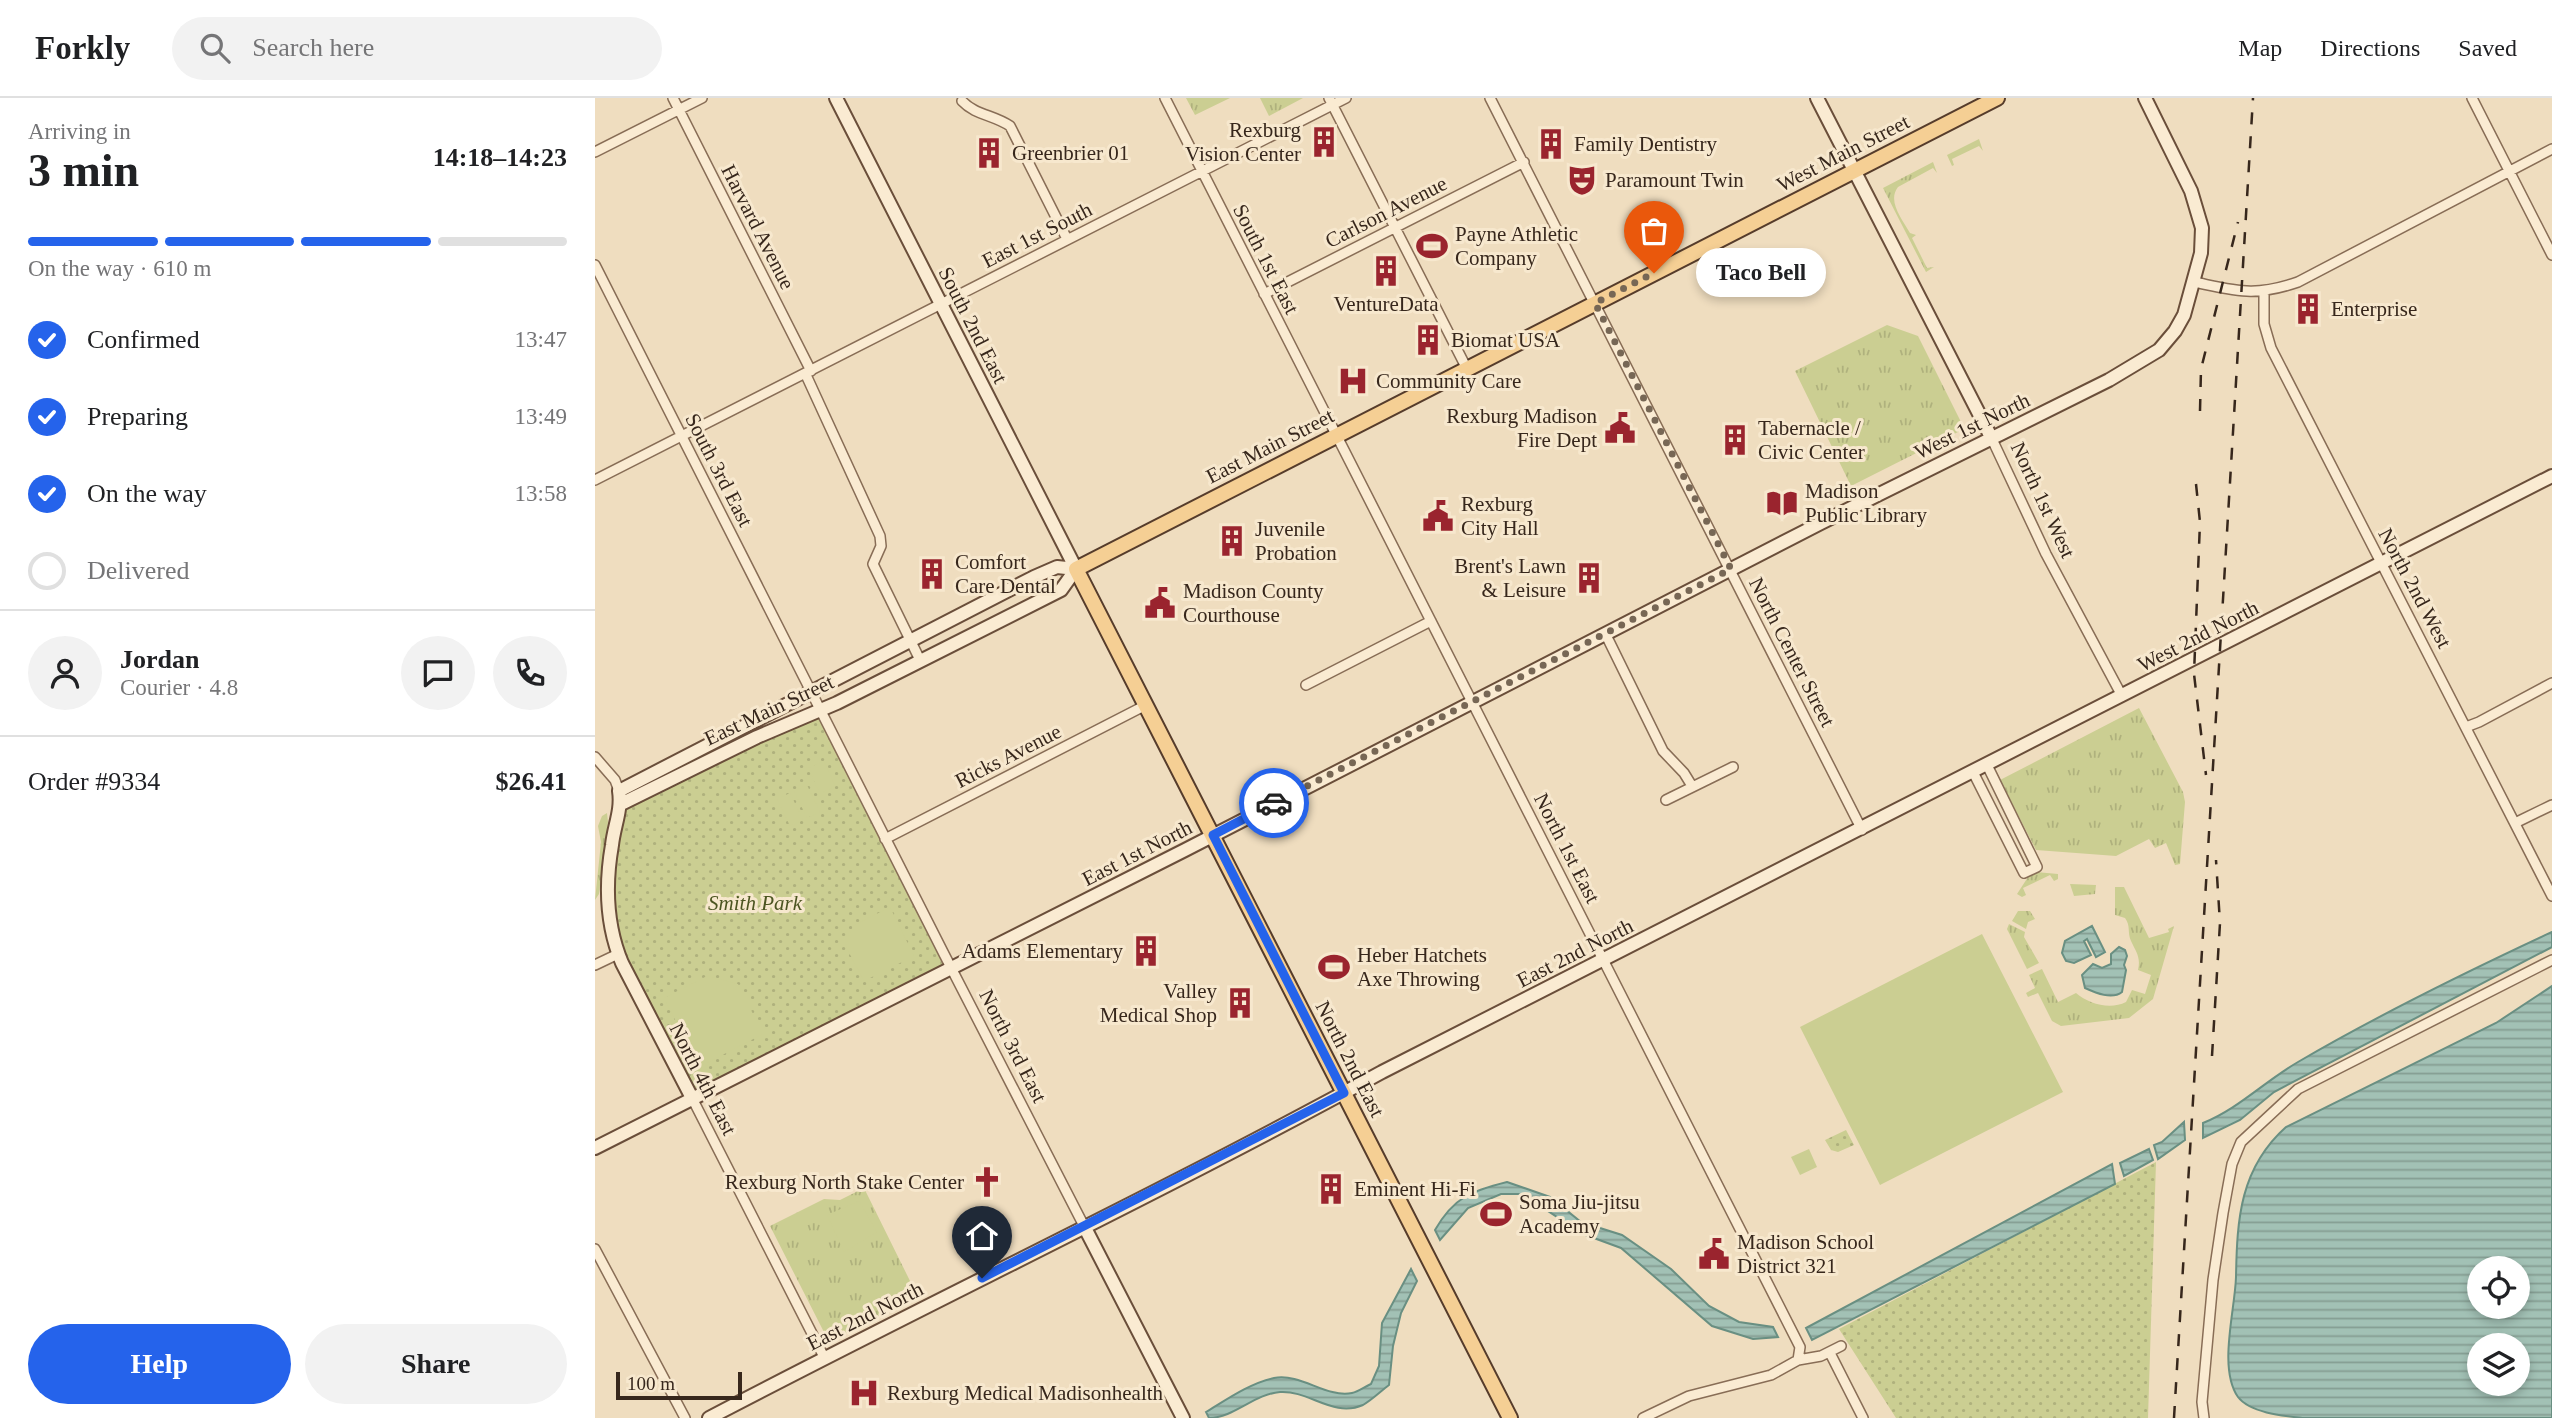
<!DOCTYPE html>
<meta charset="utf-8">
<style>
body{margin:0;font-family:Georgia,serif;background:#f2f2f2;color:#202124;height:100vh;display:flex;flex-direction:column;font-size:26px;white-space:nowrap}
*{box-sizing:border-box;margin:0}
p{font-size:23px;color:#757577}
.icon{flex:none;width:38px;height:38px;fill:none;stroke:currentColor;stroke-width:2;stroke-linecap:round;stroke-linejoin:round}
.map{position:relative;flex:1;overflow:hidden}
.sheet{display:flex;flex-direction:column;background:#fff;width:595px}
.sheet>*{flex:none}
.fabs{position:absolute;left:1872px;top:1158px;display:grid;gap:14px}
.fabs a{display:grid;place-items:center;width:63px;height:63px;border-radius:50%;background:#fff;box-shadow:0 4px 10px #0003;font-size:35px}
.scale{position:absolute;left:21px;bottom:18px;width:126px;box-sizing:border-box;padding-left:7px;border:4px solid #37271c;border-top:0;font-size:19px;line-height:24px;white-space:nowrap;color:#37271c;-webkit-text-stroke:5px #f7e8ce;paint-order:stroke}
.pin{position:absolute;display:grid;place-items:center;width:60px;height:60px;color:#fff;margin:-72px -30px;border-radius:50% 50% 50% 0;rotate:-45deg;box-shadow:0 0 7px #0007}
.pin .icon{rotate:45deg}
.courier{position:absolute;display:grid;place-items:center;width:70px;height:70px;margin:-35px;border:5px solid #2563eb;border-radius:50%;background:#fff;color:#222;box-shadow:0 2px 9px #0007}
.bubble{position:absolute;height:49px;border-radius:24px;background:#fff;box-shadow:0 4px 10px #0003;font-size:23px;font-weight:700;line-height:49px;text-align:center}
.overview em{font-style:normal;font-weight:700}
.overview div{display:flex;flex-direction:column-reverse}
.overview{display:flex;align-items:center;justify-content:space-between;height:119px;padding:0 28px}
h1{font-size:46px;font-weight:700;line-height:52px}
.bar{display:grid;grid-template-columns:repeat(4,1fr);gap:10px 7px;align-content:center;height:84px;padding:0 28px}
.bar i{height:9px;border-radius:5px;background:#e0e0e0}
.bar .current{background:#2563eb}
.bar p{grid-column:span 4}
.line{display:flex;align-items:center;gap:18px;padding:0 28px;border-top:2px solid #e0e0e0}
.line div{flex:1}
.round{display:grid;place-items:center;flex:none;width:74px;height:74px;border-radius:37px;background:#f2f2f2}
ol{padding:0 28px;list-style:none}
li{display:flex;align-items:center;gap:21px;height:77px}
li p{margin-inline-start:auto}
li .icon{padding:7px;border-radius:50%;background:#2563eb;color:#fff;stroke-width:4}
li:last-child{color:#757577}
li i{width:38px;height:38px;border:4px solid #e0e0e0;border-radius:50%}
.action{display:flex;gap:14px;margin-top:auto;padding:14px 28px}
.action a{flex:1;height:80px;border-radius:42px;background:#2563eb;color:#fff;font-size:28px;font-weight:700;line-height:80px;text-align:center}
.action a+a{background:#f2f2f2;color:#202124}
header{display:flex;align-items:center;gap:42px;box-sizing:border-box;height:98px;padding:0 35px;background:#fff;border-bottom:2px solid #e0e0e0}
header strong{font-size:33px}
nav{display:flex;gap:38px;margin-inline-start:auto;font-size:24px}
.search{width:490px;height:63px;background:#f2f2f2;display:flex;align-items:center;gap:18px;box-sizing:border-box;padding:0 24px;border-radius:38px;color:#757577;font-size:26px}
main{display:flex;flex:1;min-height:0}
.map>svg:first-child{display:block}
.grass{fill:url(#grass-tufts)}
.park{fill:url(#park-dots)}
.garden{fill:#cbce92}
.water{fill:url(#water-rules);stroke:#698f82;stroke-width:2;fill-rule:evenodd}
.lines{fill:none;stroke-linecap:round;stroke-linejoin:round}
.street-casing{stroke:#886d56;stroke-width:12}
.secondary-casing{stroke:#6a4e3a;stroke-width:16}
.primary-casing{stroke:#563c2b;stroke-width:18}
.street{stroke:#faebd2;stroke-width:9}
.secondary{stroke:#faebd2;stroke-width:12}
.primary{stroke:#f5cf94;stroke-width:14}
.rail{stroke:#37271c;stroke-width:2.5;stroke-dasharray:12 12;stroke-linecap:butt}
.done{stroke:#776755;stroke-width:7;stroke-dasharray:0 12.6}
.route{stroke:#2563eb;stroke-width:9}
.labels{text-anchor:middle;stroke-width:6;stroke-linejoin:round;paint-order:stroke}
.poi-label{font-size:21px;fill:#37271c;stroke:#f7e8ce;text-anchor:start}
.street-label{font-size:21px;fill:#37271c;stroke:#f7e8ce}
.park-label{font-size:21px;font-style:italic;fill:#4c5521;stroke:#f7e8ce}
</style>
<header>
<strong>Forkly</strong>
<div class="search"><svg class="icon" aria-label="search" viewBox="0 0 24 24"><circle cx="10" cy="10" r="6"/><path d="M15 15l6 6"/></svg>Search here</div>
<nav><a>Map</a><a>Directions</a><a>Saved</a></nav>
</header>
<main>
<section class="sheet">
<div class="overview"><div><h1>3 min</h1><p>Arriving in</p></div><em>14:18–14:23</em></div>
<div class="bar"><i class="current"></i><i class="current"></i><i class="current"></i><i></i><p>On the way · 610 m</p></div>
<ol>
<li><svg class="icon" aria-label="check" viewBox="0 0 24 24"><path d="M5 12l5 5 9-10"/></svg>Confirmed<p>13:47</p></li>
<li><svg class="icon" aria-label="check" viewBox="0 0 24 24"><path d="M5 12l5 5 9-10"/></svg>Preparing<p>13:49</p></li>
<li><svg class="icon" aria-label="check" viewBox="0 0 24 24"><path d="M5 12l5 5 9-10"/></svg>On the way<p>13:58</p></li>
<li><i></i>Delivered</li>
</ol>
<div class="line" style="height:126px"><a class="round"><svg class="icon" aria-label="person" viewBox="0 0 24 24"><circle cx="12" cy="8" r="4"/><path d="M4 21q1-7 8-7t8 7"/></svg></a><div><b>Jordan</b><p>Courier · 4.8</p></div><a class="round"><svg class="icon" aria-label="chat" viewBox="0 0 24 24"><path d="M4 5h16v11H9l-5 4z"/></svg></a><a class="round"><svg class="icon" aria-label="phone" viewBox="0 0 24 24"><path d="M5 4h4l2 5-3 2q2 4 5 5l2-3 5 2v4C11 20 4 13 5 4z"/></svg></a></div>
<div class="line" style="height:91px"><div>Order #9334</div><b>$26.41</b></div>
<div class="action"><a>Help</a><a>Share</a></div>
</section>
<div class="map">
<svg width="1957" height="1320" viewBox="0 0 1957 1320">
<defs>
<pattern id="grass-tufts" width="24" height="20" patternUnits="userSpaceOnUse" patternTransform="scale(1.75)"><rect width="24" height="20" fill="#cbce92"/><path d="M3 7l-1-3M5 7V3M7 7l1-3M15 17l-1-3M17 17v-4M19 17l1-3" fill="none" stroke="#afb17d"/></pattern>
<pattern id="park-dots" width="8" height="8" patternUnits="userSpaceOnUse" patternTransform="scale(1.75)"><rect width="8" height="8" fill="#cbce92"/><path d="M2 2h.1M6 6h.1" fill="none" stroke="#afb17d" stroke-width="1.8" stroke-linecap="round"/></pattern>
<pattern id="water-rules" width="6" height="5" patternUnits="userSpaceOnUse" patternTransform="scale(1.75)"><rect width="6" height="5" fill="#a2c1b5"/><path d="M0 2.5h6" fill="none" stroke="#859d92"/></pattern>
</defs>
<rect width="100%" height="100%" fill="#efddbf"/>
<path class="grass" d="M591,0h44l-35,17z
M665,0h43l-34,18z
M1384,41l4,12 -4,-5 -27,13 2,6 -2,1 -5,-11z
M1338,64l4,11 -4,-5 -35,19c-11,14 4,32 12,46l6,2 -4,3 15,30 7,-1 -8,5 -43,-84z
M1292,227l31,11 45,90 -5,6 -107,54 -56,-115z
M1544,610l44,84 2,10 -5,62 -5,1 -9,-22 -11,5 -6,-9 -33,17 -80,-6 -36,-70z
M12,715l1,9 -9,72 -4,6 6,-58 -3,-16 4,-10z
M1441,774l22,2v5l-4,2 -4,-6 -27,13 3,7 -4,2 -5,-3 13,-20z
M1475,786l26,1 -1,9 -21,2z
M1520,789h9l25,51 20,-6 -1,-3 6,-3 -21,73 -24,19 -68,8 -9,-5 -14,-28 -10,4 -2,-4 9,-5 -6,-13 13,-6 16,33 18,-9c13,11 34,17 50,9l6,-12 13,4 6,-19 -13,-5c3,-13 -2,-18 -7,-29 -4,-9 0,-15 -6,-23l-10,-3z
M1423,813h12l5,8 -7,3 -2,7 -14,-8z
M1414,826l16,8 -1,5 15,26 -12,6 -20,-40z
M269,1090l49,99 7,-3 5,9 -96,49 -59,-116 54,-27 16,1z"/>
<path class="park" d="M225,611l131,259 -259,130 -70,-135 -15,-84 18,-74z
M1251,1032l8,15 -16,7 -7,-2 -6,-10z
M1561,1064l-8,256h-252l-57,-89z"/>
<path class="garden" d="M229,663l11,25 -15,8 -12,-26z
M212,687l13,27 -13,6 -13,-27z
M195,695l13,27 -13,6 -13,-27z
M295,809l24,49 -50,25 -18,-34 7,-21z
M1387,836l81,158 -183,93 -80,-158z
M112,878l31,8 25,50 -64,33 -35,-69z
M1214,1051l8,18 -17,8 -9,-18z
M264,1103l18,31 -33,20 -17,-37z"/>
<path class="water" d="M1497,828l13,26 -9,5 -9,-18 -3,2 7,14 -17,8 -8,-2 -4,-8 3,-12z
M1957,834v15l-278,145 -34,28 -37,18v-15c35,-14 62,-42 95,-61 82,-48 168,-90 254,-130z
M1524,849l6,3 2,6 -3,9 2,5 -4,22c-10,8 -26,1 -37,-4l-3,-13 11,-11 9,4 9,-4v-10z
M1957,888v432c-57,0 -113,0 -170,0 -26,0 -54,0 -79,0 -19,-2 -53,-5 -65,-21 -20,-29 -3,-86 -2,-120 1,-58 4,-109 50,-150l210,-104zM1885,1171h38v38h-38zM1885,1248h38v38h-38z
M1589,1024l1,18 -27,19 -4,-14 8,-3z
M1554,1051l4,11 -29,16 -4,-13z
M1517,1066l3,20 -303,156 -6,-12z
M912,1084l43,15 31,25 41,13 49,34 38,37 30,16 34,5 5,10 -25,2 -41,-13 -91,-78 -38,-14 -61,-40h-21l-33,14 -28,32 -5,-10c19,-33 36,-39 72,-48z
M816,1171l6,12 -16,32 -8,33 -4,39c-8,6 -17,15 -26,20 -30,13 -54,-15 -83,-13 -26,2 -46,26 -71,26l-3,-6c20,-12 44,-29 68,-34 28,-5 51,20 78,15 6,-1 14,-7 19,-9l8,-18 3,-43z"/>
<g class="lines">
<defs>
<path id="street" d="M78,0l138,273
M570,0l635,1249 -2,13 -27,15 -82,21 -46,22
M734,0l138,271
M895,0l372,732
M1877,0l80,157
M367,3c13,14 32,14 48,25l57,113
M0,54l107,-54
M0,167l349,689 140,272
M1599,184c44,9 60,15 104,0l254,-133
M1669,194v32l7,24 281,548
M669,196l260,-132
M211,277l74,161 1,10 -8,18 47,96
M1396,339l55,117 76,142
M0,382l751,-382
M1010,535l58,118 21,22 8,13
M711,587l125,-64
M1871,629l13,-5 73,-39
M0,659l20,23 4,11
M1378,674l51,101 13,-6 -50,-102
M1071,702l67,-33
M1920,725l37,-18
M290,741l261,-134
M0,867l23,-11
M97,1000l132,259
M0,1151l90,169
M1235,1255l33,65
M1203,1262l23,-4 20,-10
M1609,1320l-2,-16 11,-122 10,-67 9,-49 9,-22 57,-53 254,-129"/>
<path id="secondary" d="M241,0l240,471
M1222,0l174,339
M26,706l136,-67 80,-34 224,-113 15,-21
M97,1000l-70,-135c-16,-38 -17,-78 -10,-118 2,-19 10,-35 7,-54l415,-214 23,-10 19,2
M0,1050l590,-298 636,-327 288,-143 50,-30 16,-19 9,-16 17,-62 1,-25 -11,-37 -46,-93
M489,1128l99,192
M114,1320c223,-117 452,-225 673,-346l1170,-596"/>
<path id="primary" d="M915,1320l-434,-849 921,-471"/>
</defs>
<use href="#street" class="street-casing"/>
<use href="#secondary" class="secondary-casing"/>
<use href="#primary" class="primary-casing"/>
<use href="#street" class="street"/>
<use href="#secondary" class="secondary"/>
<use href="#primary" class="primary"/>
<path class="rail" d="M1605,313l1,-42 37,-147
M1601,386l4,38 -6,152 12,101
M1617,958l8,-133 -4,-63
M1579,1320l79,-1320"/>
</g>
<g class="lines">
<path class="done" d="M679,705l457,-234 -136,-266 59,-30"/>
<path class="route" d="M387,1180l362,-185 -131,-258 61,-32"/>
</g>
<defs>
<symbol id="building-bare" viewBox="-9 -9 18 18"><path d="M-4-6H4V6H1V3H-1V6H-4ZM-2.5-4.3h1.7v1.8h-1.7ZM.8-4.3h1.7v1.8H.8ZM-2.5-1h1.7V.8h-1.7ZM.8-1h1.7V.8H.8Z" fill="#9a242e" stroke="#f7e8ce" stroke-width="2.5" paint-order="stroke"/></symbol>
<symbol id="theatre-bare" viewBox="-9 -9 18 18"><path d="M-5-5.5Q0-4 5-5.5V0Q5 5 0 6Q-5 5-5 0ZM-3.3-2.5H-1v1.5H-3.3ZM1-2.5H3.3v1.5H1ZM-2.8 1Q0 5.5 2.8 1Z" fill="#9a242e" stroke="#f7e8ce" stroke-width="2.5" paint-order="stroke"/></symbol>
<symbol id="stadium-bare" viewBox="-9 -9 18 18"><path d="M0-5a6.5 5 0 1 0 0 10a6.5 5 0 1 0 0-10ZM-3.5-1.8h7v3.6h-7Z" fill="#9a242e" stroke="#f7e8ce" stroke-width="2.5" paint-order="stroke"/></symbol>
<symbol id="hospital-bare" viewBox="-9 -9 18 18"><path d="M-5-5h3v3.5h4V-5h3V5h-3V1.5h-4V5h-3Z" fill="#9a242e" stroke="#f7e8ce" stroke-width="2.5" paint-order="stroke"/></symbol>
<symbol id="civic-bare" viewBox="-9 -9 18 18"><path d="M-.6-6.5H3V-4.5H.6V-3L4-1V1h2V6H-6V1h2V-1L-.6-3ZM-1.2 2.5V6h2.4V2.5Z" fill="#9a242e" stroke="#f7e8ce" stroke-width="2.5" paint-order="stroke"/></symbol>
<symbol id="library-bare" viewBox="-9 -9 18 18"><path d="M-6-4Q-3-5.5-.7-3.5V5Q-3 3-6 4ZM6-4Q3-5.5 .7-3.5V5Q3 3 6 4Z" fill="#9a242e" stroke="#f7e8ce" stroke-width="2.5" paint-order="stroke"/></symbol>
<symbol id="church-bare" viewBox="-9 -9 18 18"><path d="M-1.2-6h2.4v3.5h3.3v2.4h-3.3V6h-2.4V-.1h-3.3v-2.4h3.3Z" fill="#9a242e" stroke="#f7e8ce" stroke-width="2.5" paint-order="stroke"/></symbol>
</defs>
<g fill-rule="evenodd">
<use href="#building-bare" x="707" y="22" width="44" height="44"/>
<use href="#building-bare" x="934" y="24" width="44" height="44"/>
<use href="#building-bare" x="372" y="33" width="44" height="44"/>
<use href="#theatre-bare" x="965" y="60" width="44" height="44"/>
<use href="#stadium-bare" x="815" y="126" width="44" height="44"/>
<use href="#building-bare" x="769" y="151" width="44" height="44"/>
<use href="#building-bare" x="1691" y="189" width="44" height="44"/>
<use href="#building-bare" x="811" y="220" width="44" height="44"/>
<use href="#hospital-bare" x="736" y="261" width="44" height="44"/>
<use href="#civic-bare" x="1003" y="308" width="44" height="44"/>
<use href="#building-bare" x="1118" y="320" width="44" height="44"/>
<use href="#library-bare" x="1165" y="383" width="44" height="44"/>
<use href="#civic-bare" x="821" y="396" width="44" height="44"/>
<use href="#building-bare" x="615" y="421" width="44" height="44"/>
<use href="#building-bare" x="315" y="454" width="44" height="44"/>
<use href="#building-bare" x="972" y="458" width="44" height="44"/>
<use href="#civic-bare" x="543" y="483" width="44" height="44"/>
<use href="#building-bare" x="529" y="831" width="44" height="44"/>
<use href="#stadium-bare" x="717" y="847" width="44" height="44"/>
<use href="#building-bare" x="623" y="883" width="44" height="44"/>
<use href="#church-bare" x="370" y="1062" width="44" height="44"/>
<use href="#building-bare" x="714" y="1069" width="44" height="44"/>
<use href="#stadium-bare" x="879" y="1094" width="44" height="44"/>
<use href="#civic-bare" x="1097" y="1134" width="44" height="44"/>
<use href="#hospital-bare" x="247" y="1273" width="44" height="44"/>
</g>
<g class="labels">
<g class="poi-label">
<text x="706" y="39" text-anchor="end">Rexburg<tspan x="706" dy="24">Vision Center</tspan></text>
<text x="979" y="53">Family Dentistry</text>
<text x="417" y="62">Greenbrier 01</text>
<text x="1010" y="89">Paramount Twin</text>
<text x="860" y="143">Payne Athletic<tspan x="860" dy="24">Company</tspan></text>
<text x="791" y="213" text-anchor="middle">VentureData</text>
<text x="1736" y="218">Enterprise</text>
<text x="856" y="249">Biomat USA</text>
<text x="781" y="290">Community Care</text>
<text x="1002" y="325" text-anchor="end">Rexburg Madison<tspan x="1002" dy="24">Fire Dept</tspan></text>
<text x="1163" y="337">Tabernacle /<tspan x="1163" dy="24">Civic Center</tspan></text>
<text x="1210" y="400">Madison<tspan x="1210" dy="24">Public Library</tspan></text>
<text x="866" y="413">Rexburg<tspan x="866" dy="24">City Hall</tspan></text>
<text x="660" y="438">Juvenile<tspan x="660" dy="24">Probation</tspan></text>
<text x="360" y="471">Comfort<tspan x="360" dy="24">Care Dental</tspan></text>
<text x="971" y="475" text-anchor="end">Brent's Lawn<tspan x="971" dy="24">&amp; Leisure</tspan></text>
<text x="588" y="500">Madison County<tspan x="588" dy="24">Courthouse</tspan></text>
<text x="528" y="860" text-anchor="end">Adams Elementary</text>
<text x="762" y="864">Heber Hatchets<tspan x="762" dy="24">Axe Throwing</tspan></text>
<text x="622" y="900" text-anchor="end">Valley<tspan x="622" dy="24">Medical Shop</tspan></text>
<text x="369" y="1091" text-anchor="end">Rexburg North Stake Center</text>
<text x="759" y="1098">Eminent Hi-Fi</text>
<text x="924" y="1111">Soma Jiu-jitsu<tspan x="924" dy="24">Academy</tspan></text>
<text x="1142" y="1151">Madison School<tspan x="1142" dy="24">District 321</tspan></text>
<text x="292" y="1302">Rexburg Medical Madisonhealth</text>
</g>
<g class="street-label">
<text transform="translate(1248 55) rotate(-27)" y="7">West Main Street</text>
<text transform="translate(791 114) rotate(-27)" y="7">Carlson Avenue</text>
<text transform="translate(163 129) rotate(63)" y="7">Harvard Avenue</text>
<text transform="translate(442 137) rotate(-27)" y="7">East 1st South</text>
<text transform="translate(671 161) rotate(63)" y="7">South 1st East</text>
<text transform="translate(378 227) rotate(63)" y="7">South 2nd East</text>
<text transform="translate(1377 328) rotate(-26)" y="7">West 1st North</text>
<text transform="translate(675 348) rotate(-27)" y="7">East Main Street</text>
<text transform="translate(124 372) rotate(63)" y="7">South 3rd East</text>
<text transform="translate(1448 402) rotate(65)" y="7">North 1st West</text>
<text transform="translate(1820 490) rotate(62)" y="7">North 2nd West</text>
<text transform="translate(1603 538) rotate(-27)" y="7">West 2nd North</text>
<text transform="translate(1197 554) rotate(63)" y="7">North Center Street</text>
<text transform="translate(174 612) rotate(-25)" y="7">East Main Street</text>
<text transform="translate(413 658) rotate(-27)" y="7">Ricks Avenue</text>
<text transform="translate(972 750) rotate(63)" y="7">North 1st East</text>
<text transform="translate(542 755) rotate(-27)" y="7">East 1st North</text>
<text transform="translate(980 855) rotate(-27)" y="7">East 2nd North</text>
<text transform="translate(418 948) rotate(63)" y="7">North 3rd East</text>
<text transform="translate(755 961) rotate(63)" y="7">North 2nd East</text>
<text transform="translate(108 981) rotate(63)" y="7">North 4th East</text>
<text transform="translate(270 1218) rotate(-27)" y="7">East 2nd North</text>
</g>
<g class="park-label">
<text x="160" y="812">Smith Park</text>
</g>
</g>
</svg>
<div class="fabs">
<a><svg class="icon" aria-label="locate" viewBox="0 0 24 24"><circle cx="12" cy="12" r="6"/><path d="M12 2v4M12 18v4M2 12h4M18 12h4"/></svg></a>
<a><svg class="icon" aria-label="layers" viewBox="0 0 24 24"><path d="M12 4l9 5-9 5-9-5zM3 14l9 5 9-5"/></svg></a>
</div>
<div class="scale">100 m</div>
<div class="pin" style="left:1059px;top:175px;background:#ea580c"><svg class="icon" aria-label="bag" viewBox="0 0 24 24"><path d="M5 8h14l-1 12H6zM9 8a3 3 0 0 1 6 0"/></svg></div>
<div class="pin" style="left:387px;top:1180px;background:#1f2937"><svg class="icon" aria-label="home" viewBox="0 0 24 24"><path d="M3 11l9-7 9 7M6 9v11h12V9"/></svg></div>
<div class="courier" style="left:679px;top:705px"><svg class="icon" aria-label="car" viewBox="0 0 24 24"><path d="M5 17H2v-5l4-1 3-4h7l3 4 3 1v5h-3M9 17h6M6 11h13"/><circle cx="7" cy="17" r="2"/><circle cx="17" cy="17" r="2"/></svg></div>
<div class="bubble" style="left:1101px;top:150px;width:130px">Taco Bell</div>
</div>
</main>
